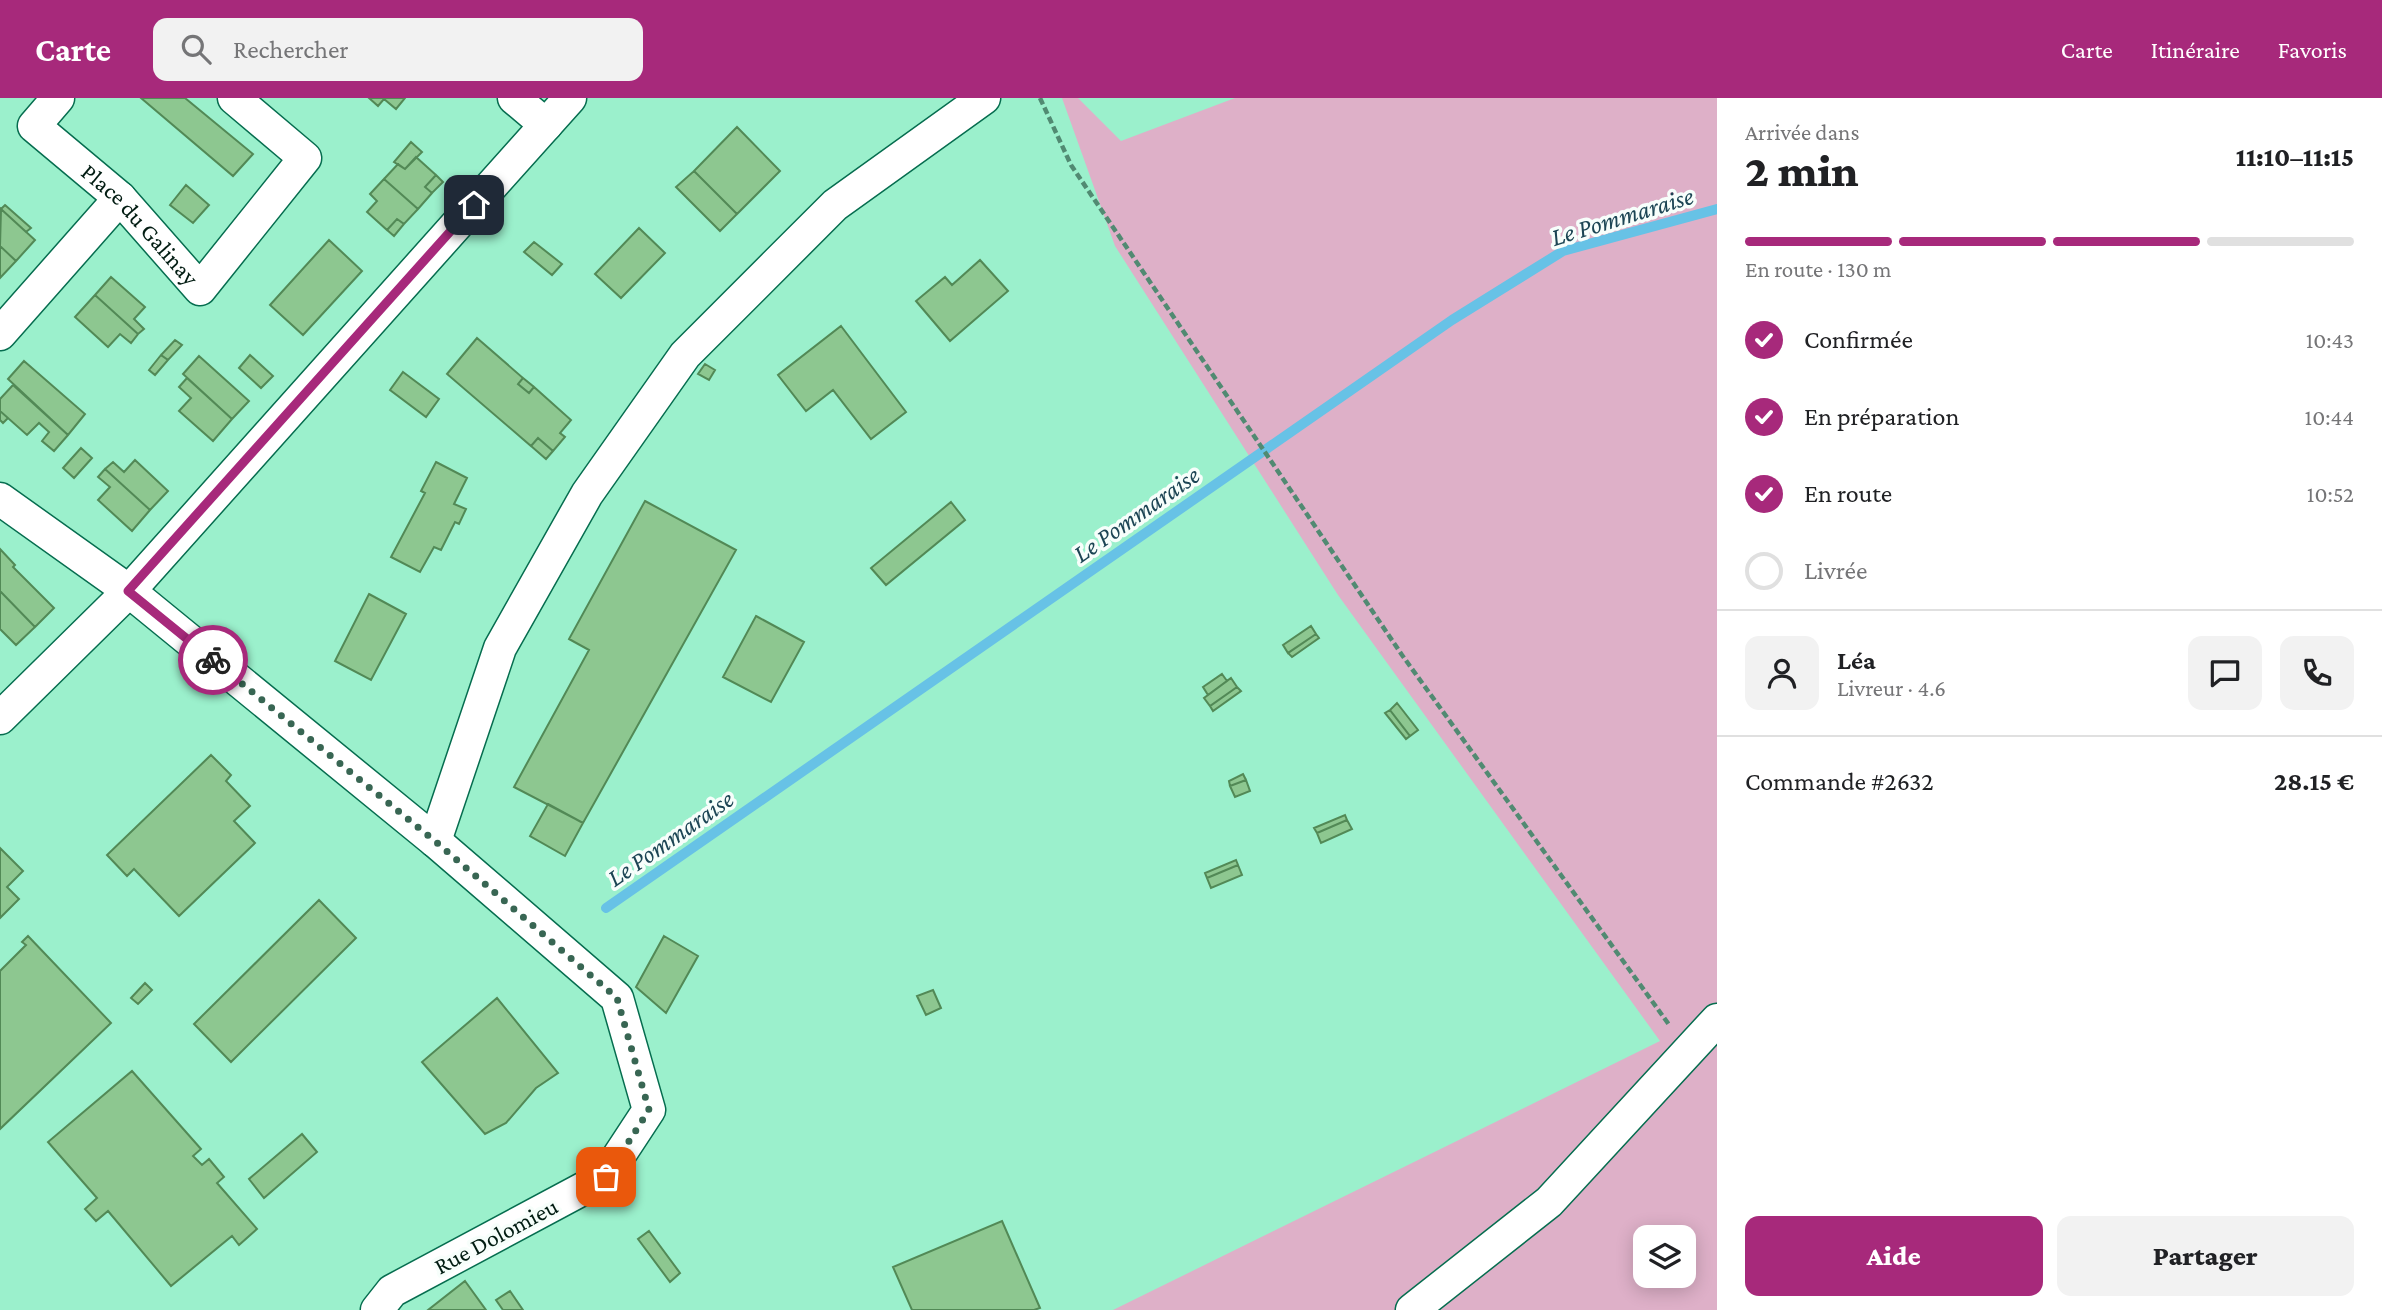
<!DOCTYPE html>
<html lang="fr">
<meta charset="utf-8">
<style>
body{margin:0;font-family:"Crimson Pro",serif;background:#f2f2f2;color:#202124;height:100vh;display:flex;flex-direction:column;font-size:26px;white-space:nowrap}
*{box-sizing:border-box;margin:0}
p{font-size:23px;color:#757577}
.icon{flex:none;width:38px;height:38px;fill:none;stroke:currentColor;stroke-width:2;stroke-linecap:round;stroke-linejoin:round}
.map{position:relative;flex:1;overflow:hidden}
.sheet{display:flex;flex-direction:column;background:#fff;width:665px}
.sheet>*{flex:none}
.buttons{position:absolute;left:1633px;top:1127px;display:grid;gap:14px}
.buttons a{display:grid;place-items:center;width:63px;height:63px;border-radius:14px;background:#fff;box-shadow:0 4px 18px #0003;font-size:35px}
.pin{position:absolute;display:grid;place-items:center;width:60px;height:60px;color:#fff;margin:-30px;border-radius:14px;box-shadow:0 4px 10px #0006}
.courier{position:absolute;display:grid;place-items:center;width:70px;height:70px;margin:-35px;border:5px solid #a7297b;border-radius:50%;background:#fff;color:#222;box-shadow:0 2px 9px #0007}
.headline em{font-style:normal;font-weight:800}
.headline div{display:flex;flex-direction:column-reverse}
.headline{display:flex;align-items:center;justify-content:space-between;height:119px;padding:0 28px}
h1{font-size:46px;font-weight:800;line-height:52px}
.bar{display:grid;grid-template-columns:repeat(4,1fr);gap:10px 7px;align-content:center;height:84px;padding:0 28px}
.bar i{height:9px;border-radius:5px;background:#e0e0e0}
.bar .on{background:#a7297b}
.bar p{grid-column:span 4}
.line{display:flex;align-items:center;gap:18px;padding:0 28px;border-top:2px solid #e0e0e0}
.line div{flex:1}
.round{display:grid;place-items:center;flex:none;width:74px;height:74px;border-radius:14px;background:#f2f2f2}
ol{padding:0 28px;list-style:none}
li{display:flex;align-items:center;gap:21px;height:77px}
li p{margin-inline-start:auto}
li .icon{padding:7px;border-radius:50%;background:#a7297b;color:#fff;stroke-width:4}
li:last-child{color:#757577}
li i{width:38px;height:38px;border:4px solid #e0e0e0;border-radius:50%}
.cta{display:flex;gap:14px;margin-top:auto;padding:14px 28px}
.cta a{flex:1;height:80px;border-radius:14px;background:#a7297b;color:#fff;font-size:28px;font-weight:800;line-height:80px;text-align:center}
.cta a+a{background:#f2f2f2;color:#202124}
header{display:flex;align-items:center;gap:42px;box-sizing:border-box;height:98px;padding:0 35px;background:#a7297b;color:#fff}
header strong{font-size:33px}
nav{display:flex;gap:38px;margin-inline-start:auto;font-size:24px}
.search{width:490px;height:63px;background:#f2f2f2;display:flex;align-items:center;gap:18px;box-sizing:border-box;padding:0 24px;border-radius:14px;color:#757577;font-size:26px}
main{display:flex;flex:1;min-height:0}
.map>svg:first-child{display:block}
.green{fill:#deb0c8;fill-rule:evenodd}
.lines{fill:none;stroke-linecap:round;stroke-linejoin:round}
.stream{stroke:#67c2e6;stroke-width:10}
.building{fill:#8dc790;stroke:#528956;stroke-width:2}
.minor-casing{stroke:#066d4f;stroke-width:35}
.path{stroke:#518a72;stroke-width:4.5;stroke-dasharray:7 3.5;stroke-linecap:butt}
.minor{stroke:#fff;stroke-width:32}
.done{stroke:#386653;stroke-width:7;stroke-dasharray:0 12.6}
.route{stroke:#a7297b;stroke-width:9}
.labels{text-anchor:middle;stroke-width:7;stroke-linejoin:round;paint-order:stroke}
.street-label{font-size:24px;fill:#021c12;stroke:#f7fefb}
.water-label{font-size:26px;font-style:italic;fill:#1c4554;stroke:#f7fefb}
</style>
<header>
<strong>Carte</strong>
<div class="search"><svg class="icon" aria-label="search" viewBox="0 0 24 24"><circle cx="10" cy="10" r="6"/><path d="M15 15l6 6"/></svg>Rechercher</div>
<nav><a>Carte</a><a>Itinéraire</a><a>Favoris</a></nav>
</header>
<main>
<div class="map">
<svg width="1717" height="1212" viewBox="0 0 1717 1212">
<rect width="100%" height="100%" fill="#9bf0cc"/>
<path class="green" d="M1062,0h16l43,43 114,-43h482v1212h-604l547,-269 -322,-446 -223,-349zM1645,1139h39v39h-39z"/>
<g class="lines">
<path class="stream" d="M606,810l846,-588 111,-69 154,-42"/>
</g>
<path class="building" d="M141,0h44l68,56 -20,22z
M369,0h36l-9,11 -12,-10 -6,7z
M737,29l43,44 -43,43 -43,-43z
M411,44l11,10 -17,17 -11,-7z
M416,59l20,18 -11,12 7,6 -14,16 -34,-30 14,-15 7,5z
M694,73l43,43 -17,17 -44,-44z
M436,77l7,7 -11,11 -7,-6z
M384,81l34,30 -14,15 -7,-5 -10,11 -20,-18 10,-11 -7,-7z
M186,87l23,20 -16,18 -23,-18z
M5,107l26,23 -5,4 -25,-23z
M1,111l34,31 -19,21 -16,-15z
M397,121l7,5 -10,12 -7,-6z
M639,130l26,25 -44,45 -26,-24z
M329,142l33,31 -59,64 -33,-30z
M534,144l28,22 -10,11 -28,-23z
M0,148l16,15 -16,17z
M980,162l28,31 -58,50 -34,-40 29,-24 7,8z
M111,179l34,30 -11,12 10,10 -6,5 -43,-39z
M95,197l43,39 -7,9 -11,-9 -12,13 -33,-30z
M841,228l65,86 -35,27 -38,-49 -27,21 -28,-36z
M477,240l46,40 -5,6 11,9 5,-6 37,33 -11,13 5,4 -12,14 -15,-13 -7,8 -84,-72z
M175,242l7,5 -14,15 -7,-5z
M161,257l7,5 -13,15 -6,-5z
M250,257l23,21 -12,12 -22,-20z
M199,258l50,45 -17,18 -49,-45z
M24,263l61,53 -17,21 -60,-56z
M705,266l10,6 -6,10 -11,-6z
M403,274l36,27 -13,18 -36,-27z
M187,280l45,41 -19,22 -34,-30 12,-13 -12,-11z
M523,280l11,9 -5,6 -11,-9z
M13,287l55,50 -14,16 -12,-10 7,-9 -10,-9 -12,12 -27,-24v-12z
M0,313l8,7 -5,5 -3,-3z
M538,340l15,13 -7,8 -15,-13z
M81,350l11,10 -18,20 -11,-10z
M135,362l33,31 -18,19 -45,-41 8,-7 11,10z
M436,364l31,16 -13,26 12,5 -7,15 -4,-2 -14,28 -7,-3 -14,25 -29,-15 34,-64 -4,-2z
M105,371l45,41 -18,21 -34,-31 12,-13 -12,-10z
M645,403l91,49 -153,273 -69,-36 75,-137 -20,-11z
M951,404l14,18 -79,65 -15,-17z
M0,451l15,16 -2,2 41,41 -19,19 -35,-36z
M0,493l35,36 -19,18 -16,-16z
M369,496l37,20 -35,66 -36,-19z
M756,518l48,26 -33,60 -48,-25z
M1311,528l5,8 -28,19 -5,-8z
M1316,536l3,4 -27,19 -4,-4z
M1222,576l5,7 -19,14 -5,-8z
M1231,580l6,9 -27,19 -6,-8z
M1237,589l4,4 -28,20 -3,-5z
M1397,605l21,27 -8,6 -20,-26z
M1390,612l20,26 -4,3 -21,-26z
M211,657l20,20 -5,6 24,25 -16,15 21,22 -76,73 -45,-47 -7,7 -20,-21z
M1243,676l3,6 -16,6 -1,-5z
M1246,682l4,11 -15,6 -5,-11z
M548,706l35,19 -18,33 -35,-20z
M1345,717l2,5 -30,13 -3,-5z
M1347,722l5,9 -31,14 -4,-10z
M0,750l23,23 -16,16 12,12 -19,19z
M1236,762l2,5 -31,13 -2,-5z
M1238,767l4,10 -31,13 -4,-10z
M319,802l37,38 -125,124 -37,-38z
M28,838l83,87 -111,106v-158l26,-26 -4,-3z
M664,838l34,20 -32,57 -30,-26z
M145,885l7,7 -14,14 -7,-6z
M933,892l8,18 -15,7 -9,-19z
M497,900l61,75 -22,15 -30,35 -21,11 -63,-72z
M132,973l69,78 -8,7 9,9 7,-6 15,18 -7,6 40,46 -18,16 -7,-9 -61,50 -63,-75 -12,10 -11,-12 12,-11 -49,-56z
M302,1036l15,18 -53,46 -15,-19z
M1002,1123l38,87 -6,2h-122l-19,-43z
M649,1133l31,42 -10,9 -32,-43z
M465,1183l21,29h-58z
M510,1193l13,19h-20l-7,-10z"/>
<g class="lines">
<defs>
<g id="minor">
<path id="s1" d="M58,0l-24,28 86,72 80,91 105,-131 -71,-60"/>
<path d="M514,0l32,27"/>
<path d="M0,236l120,-136"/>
<path d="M0,401l129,92 306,250 182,157 32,112 -44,67 -213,114 -15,19"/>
<path d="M0,620l129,-127 441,-493"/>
<path d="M435,743l65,-193 87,-154 98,-139 150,-150 149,-107"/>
<path d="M1412,1212l137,-108 168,-182"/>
</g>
</defs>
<use href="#minor" class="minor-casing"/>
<path class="path" d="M1040,0l31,67 331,490 268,371"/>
<use href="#minor" class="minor"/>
</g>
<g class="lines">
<path class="done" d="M213,562l222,181 182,157 32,112 -43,67"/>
<path class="route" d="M213,562l-85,-69 346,-386"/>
</g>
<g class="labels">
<g class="street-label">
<text dy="8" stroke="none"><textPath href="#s1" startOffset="182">Place du Galinay</textPath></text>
<text transform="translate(496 1138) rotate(-28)" y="8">Rue Dolomieu</text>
</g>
<g class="water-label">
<text transform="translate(1622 118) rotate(-17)" y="9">Le Pommaraise</text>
<text transform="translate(1136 416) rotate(-35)" y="9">Le Pommaraise</text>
<text transform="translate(670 740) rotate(-35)" y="9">Le Pommaraise</text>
</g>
</g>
</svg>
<div class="buttons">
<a><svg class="icon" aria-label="layers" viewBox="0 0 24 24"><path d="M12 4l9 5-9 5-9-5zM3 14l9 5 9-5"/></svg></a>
</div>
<div class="pin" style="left:606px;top:1079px;background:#ea580c"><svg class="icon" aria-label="bag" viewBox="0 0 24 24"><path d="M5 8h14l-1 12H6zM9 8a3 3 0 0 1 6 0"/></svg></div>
<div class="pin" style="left:474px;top:107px;background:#1f2937"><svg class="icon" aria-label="home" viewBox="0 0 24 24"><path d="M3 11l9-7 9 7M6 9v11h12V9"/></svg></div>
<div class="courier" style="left:213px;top:562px"><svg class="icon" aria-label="bike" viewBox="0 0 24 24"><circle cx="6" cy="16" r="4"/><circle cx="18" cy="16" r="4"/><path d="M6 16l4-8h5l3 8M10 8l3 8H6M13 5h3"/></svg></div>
</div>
<section class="sheet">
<div class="headline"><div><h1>2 min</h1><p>Arrivée dans</p></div><em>11:10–11:15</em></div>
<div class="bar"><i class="on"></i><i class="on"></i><i class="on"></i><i></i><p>En route · 130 m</p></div>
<ol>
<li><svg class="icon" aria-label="check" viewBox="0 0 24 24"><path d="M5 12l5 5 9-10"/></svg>Confirmée<p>10:43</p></li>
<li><svg class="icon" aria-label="check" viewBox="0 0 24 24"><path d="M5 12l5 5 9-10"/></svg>En préparation<p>10:44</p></li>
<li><svg class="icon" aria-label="check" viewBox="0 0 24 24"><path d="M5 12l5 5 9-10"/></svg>En route<p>10:52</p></li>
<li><i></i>Livrée</li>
</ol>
<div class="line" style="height:126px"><a class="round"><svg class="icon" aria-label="person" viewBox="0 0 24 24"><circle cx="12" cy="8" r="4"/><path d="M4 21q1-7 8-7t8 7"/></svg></a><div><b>Léa</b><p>Livreur · 4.6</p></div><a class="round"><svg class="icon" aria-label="chat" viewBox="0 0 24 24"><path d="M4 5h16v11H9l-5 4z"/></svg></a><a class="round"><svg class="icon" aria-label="phone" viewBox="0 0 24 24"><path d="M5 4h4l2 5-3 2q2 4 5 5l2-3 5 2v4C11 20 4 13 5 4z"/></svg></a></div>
<div class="line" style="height:91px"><div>Commande #2632</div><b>28.15 €</b></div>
<div class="cta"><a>Aide</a><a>Partager</a></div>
</section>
</main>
